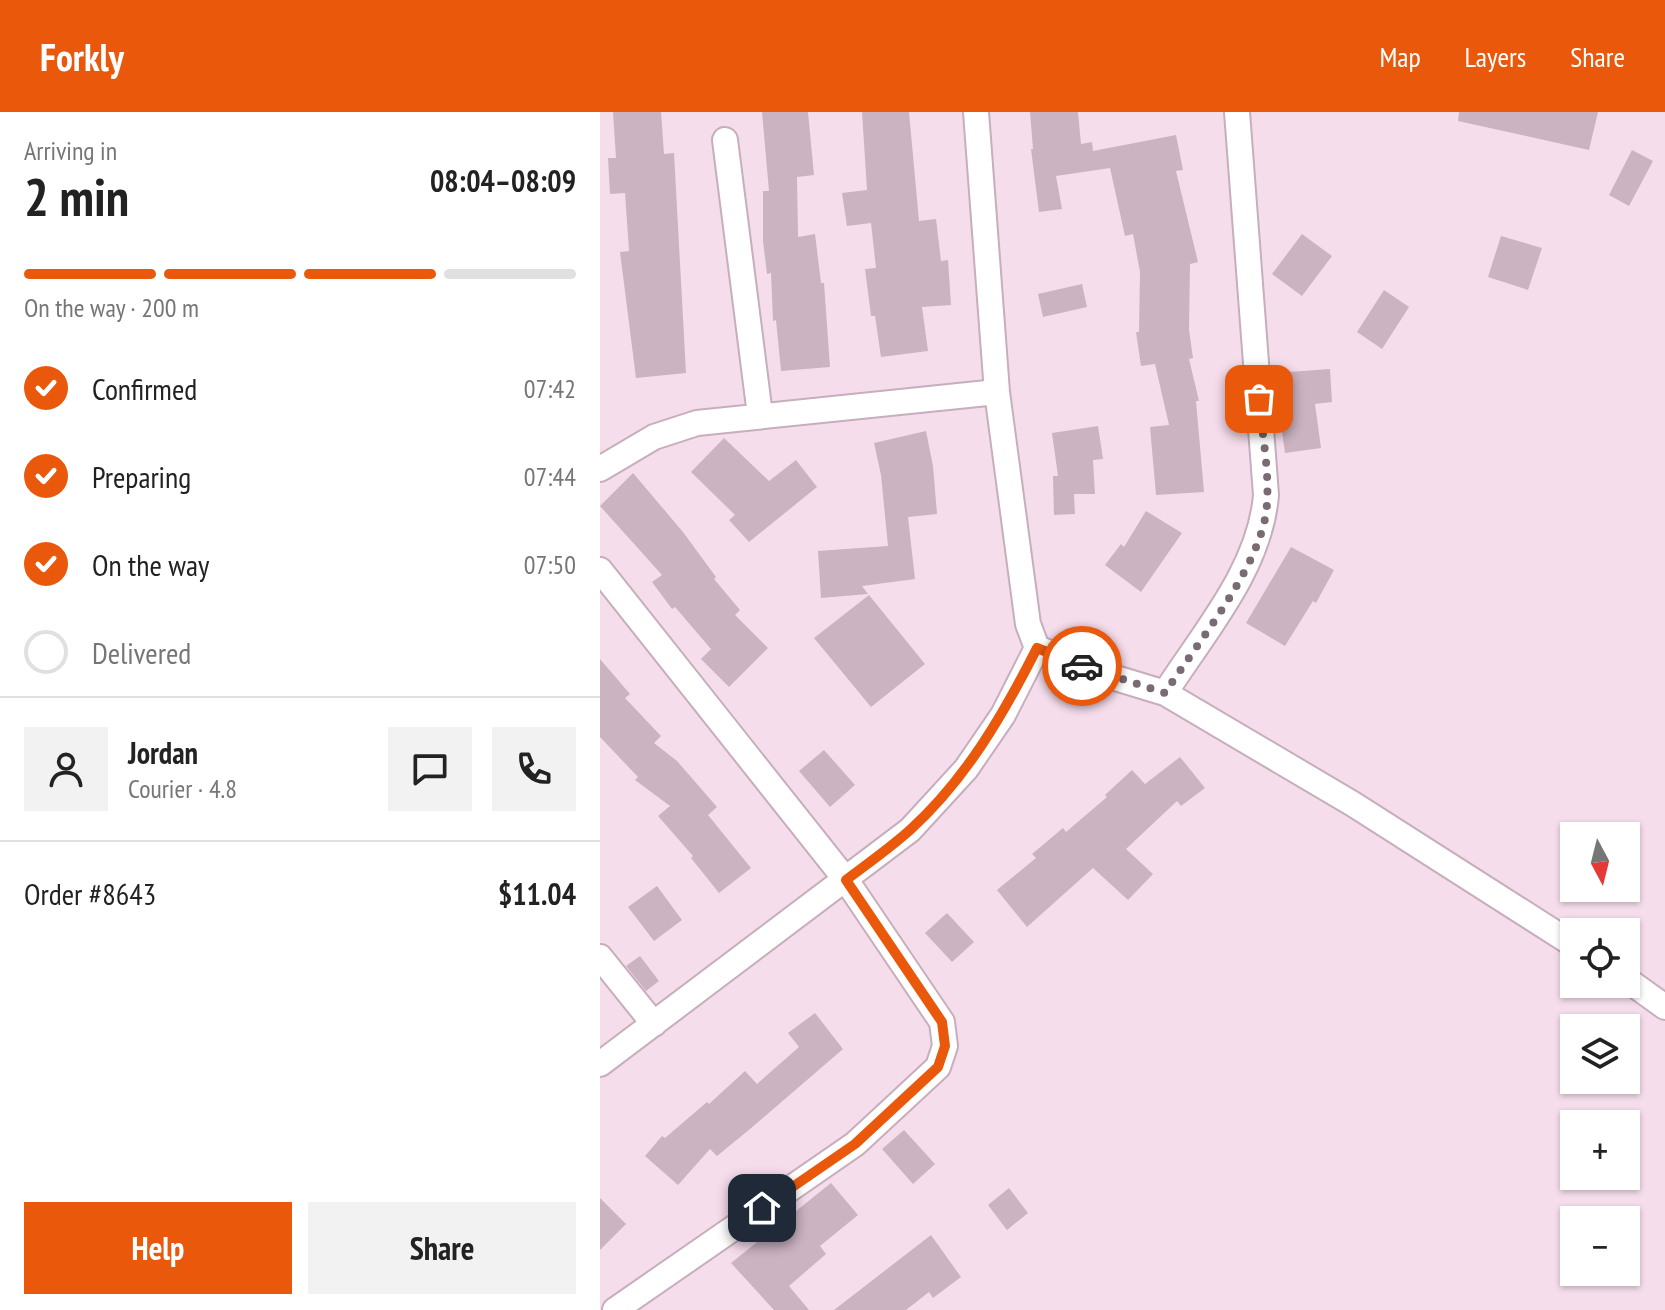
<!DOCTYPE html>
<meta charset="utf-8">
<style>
body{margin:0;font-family:"PT Sans Narrow",sans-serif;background:#f2f2f2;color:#222;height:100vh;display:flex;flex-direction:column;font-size:30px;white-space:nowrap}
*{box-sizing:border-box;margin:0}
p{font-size:26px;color:#767676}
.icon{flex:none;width:44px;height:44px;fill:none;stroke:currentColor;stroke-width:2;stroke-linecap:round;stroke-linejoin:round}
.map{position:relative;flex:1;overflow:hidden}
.sheet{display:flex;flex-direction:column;background:#fff;width:600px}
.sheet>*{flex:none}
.needle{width:52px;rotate:173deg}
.controls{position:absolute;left:960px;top:710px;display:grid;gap:16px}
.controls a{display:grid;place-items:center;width:80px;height:80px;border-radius:0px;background:#fff;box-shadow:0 2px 6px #0004;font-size:40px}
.pin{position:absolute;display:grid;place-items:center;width:68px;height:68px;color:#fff;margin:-34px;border-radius:16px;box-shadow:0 4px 12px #0006}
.courier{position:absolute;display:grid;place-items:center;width:80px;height:80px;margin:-40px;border:6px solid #ea580c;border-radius:50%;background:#fff;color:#222;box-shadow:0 2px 10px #0007}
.headline em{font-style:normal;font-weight:800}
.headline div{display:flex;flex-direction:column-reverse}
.headline{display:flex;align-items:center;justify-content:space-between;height:136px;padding:0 24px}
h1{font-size:52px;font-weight:800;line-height:60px}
.bar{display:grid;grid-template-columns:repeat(4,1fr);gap:12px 8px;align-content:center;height:96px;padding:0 24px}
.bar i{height:10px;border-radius:6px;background:#e0e0e0}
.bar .active{background:#ea580c}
.bar p{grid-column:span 4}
.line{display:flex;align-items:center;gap:20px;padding:0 24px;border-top:2px solid #e0e0e0}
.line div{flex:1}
.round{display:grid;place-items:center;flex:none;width:84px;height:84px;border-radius:0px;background:#f2f2f2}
ol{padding:0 24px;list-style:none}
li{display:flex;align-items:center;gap:24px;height:88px}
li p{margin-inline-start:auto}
li .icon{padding:8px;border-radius:50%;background:#ea580c;color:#fff;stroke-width:4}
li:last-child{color:#767676}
li i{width:44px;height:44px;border:4px solid #e0e0e0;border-radius:50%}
.button{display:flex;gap:16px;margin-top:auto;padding:16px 24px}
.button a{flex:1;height:92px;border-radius:0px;background:#ea580c;color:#fff;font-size:32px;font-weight:800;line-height:92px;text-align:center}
.button a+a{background:#f2f2f2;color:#222}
header{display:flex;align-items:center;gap:48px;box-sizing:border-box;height:112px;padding:0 40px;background:#ea580c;color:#fff}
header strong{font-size:38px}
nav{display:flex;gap:44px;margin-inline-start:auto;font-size:28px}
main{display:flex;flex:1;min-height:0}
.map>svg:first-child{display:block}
.building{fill:#cbb3c1}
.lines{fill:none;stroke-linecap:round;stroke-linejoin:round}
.minor-casing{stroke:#c6aebc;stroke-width:28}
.minor{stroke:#fff;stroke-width:24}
.done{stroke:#796b73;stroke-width:8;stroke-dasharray:0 14.4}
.route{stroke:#ea580c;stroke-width:10}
</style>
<header>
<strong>Forkly</strong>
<nav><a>Map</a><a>Layers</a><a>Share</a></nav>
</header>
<main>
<section class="sheet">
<div class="headline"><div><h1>2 min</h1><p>Arriving in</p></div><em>08:04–08:09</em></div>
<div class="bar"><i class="active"></i><i class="active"></i><i class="active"></i><i></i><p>On the way · 200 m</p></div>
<ol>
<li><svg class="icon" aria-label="check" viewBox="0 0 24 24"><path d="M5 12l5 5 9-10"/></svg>Confirmed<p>07:42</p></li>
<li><svg class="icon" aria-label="check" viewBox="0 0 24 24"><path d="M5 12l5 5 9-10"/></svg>Preparing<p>07:44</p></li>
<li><svg class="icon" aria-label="check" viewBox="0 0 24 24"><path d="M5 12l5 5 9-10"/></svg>On the way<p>07:50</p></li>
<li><i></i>Delivered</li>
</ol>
<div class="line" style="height:144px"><a class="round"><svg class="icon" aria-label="person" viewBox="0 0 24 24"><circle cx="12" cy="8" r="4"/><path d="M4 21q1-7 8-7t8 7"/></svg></a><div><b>Jordan</b><p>Courier · 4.8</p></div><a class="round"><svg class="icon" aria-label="chat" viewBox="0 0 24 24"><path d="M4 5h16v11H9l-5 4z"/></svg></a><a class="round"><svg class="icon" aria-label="phone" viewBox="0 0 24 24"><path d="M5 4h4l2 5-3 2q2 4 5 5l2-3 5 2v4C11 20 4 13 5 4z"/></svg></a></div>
<div class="line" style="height:104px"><div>Order #8643</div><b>$11.04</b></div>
<div class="button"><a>Help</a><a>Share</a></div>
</section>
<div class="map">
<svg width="1065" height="1198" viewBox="0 0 1065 1198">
<rect width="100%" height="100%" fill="#f6ddec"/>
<path class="building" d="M13,0h48l3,42 10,-1 12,220 -50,5 -16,-126 9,-1 -4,-58 -15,1 -2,-36h8z
M162,0h46l6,63 -17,2 1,60 17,-3 6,49h3l6,84 -49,4 -5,-51 -3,1 -2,-48 -4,1 -4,-33v-50h6z
M262,0h47l10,109 17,-2 5,42 7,-1 3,45 -29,2 6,44 -47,6 -6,-41h-4l-6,-47 11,-1 -5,-45 -24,3 -5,-33 25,-3z
M430,0h48l3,32 11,-2 1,9 83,-16 7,35 -7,1 22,91 -8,2 -1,66 4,28 -4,1 10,42h-3l8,91 -48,3 -6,-68 19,-2 -14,-61 -14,2 -5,-34h3l1,-60 -7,-38 -8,2 -15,-68 -54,8 6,33 -23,3 -8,-63h2z
M859,0h139l-9,38 -131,-29z
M1032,38l21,11 -24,45 -20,-11z
M702,122l30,22 -30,40 -30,-22z
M901,124l41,12 -14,42 -40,-13z
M482,172l5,23 -44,10 -5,-23z
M784,178l25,17 -27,42 -25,-17z
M730,257l2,33 -17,2 6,44 -36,5 -4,-28 11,-1 -3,-52z
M498,314l5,33 -10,1 2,34h-21l1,20 -21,1 -1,-39h5l-6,-43z
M326,319l7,35 4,48 -29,3 7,62 -53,7 6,8 -47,4 -3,-47 70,-5 -7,-71 -7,-32z
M124,326l45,43 27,-21 21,27 -68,55 -20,-22 6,-5 -44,-43z
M33,361l50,59 33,45 -2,2 26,31 -5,5 33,33 -39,39 -28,-28 10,-10 -36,-42 -3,2 -20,-27 10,-7 -62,-69z
M546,399l36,22 -41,59 -36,-27 16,-21 3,3z
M691,435l43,23 -18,33 -3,-2 -28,45 -39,-23z
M269,483l56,69 -54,43 -57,-69z
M0,547l30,35 -5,4 36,38 -7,7 23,18 40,46 -9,8 43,53 -32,25 -28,-35 2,-2 -35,-40 12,-10 -35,-26 3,-3 -38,-40z
M224,638l31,35 -25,22 -31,-36z
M580,645l25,31 -24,18 -4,-5 -51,48 27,25 -25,26 -35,-32 -66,59 -30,-37 39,-32 -4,-4 31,-26 3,4 41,-35 -2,-2 27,-25 13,14z
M57,774l25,34 -28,21 -26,-34z
M347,801l27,29 -22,20 -27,-29z
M40,844l19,25 -13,10 -20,-25z
M215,901l28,36 -93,80 -33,27 -7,-7 -32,36 -33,-29 17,-20 3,2 42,-36 2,2 36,-33 12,13 42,-37 -11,-14z
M304,1018l31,34 -22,20 -31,-35z
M231,1071l27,32 -38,31 6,8 -37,32 20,24h-35l-43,-47z
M409,1076l19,25 -21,17 -19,-25z
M0,1086l26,26 -26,26z
M331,1123l30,42 -28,21 -4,-6 -23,18h-72z"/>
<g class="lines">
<defs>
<path id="minor" d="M376,0l21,280 31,232 9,24 72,28 56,17 188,111 221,141
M125,28l35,275
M0,357l54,-32 43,-14 300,-31
M0,458l246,310 96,142 3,24 -7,21 -83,77 -240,166
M565,581c39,-61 95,-124 101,-198l-29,-383
M0,845l54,67
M1026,867l39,28
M0,952l310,-234 56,-61 37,-54 34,-67"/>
</defs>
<use href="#minor" class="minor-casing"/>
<use href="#minor" class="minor"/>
</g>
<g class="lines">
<path class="done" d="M482,554l83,27c31,-48 86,-115 99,-170 9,-35 -2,-88 -5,-124"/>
<path class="route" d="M162,1096l93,-64 83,-77 7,-21 -3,-24 -96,-142c21,-16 44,-32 64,-50 56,-51 93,-115 127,-182l45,18"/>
</g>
</svg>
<div class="controls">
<a><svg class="needle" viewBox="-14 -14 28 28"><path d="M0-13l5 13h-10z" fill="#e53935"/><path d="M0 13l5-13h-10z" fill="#767676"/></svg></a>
<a><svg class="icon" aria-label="locate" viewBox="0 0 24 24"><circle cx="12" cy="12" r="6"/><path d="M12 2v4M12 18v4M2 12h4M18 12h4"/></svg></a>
<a><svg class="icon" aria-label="layers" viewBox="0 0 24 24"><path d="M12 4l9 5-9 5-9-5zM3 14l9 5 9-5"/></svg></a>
<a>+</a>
<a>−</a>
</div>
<div class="pin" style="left:659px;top:287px;background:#ea580c"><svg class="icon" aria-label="bag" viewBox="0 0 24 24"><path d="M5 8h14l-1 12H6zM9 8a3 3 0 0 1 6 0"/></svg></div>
<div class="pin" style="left:162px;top:1096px;background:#1f2937"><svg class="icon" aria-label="home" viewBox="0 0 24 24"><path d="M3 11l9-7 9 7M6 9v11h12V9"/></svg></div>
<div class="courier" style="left:482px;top:554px"><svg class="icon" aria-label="car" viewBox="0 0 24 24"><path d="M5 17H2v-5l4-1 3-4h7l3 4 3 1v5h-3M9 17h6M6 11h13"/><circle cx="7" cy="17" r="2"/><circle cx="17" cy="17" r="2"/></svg></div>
</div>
</main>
